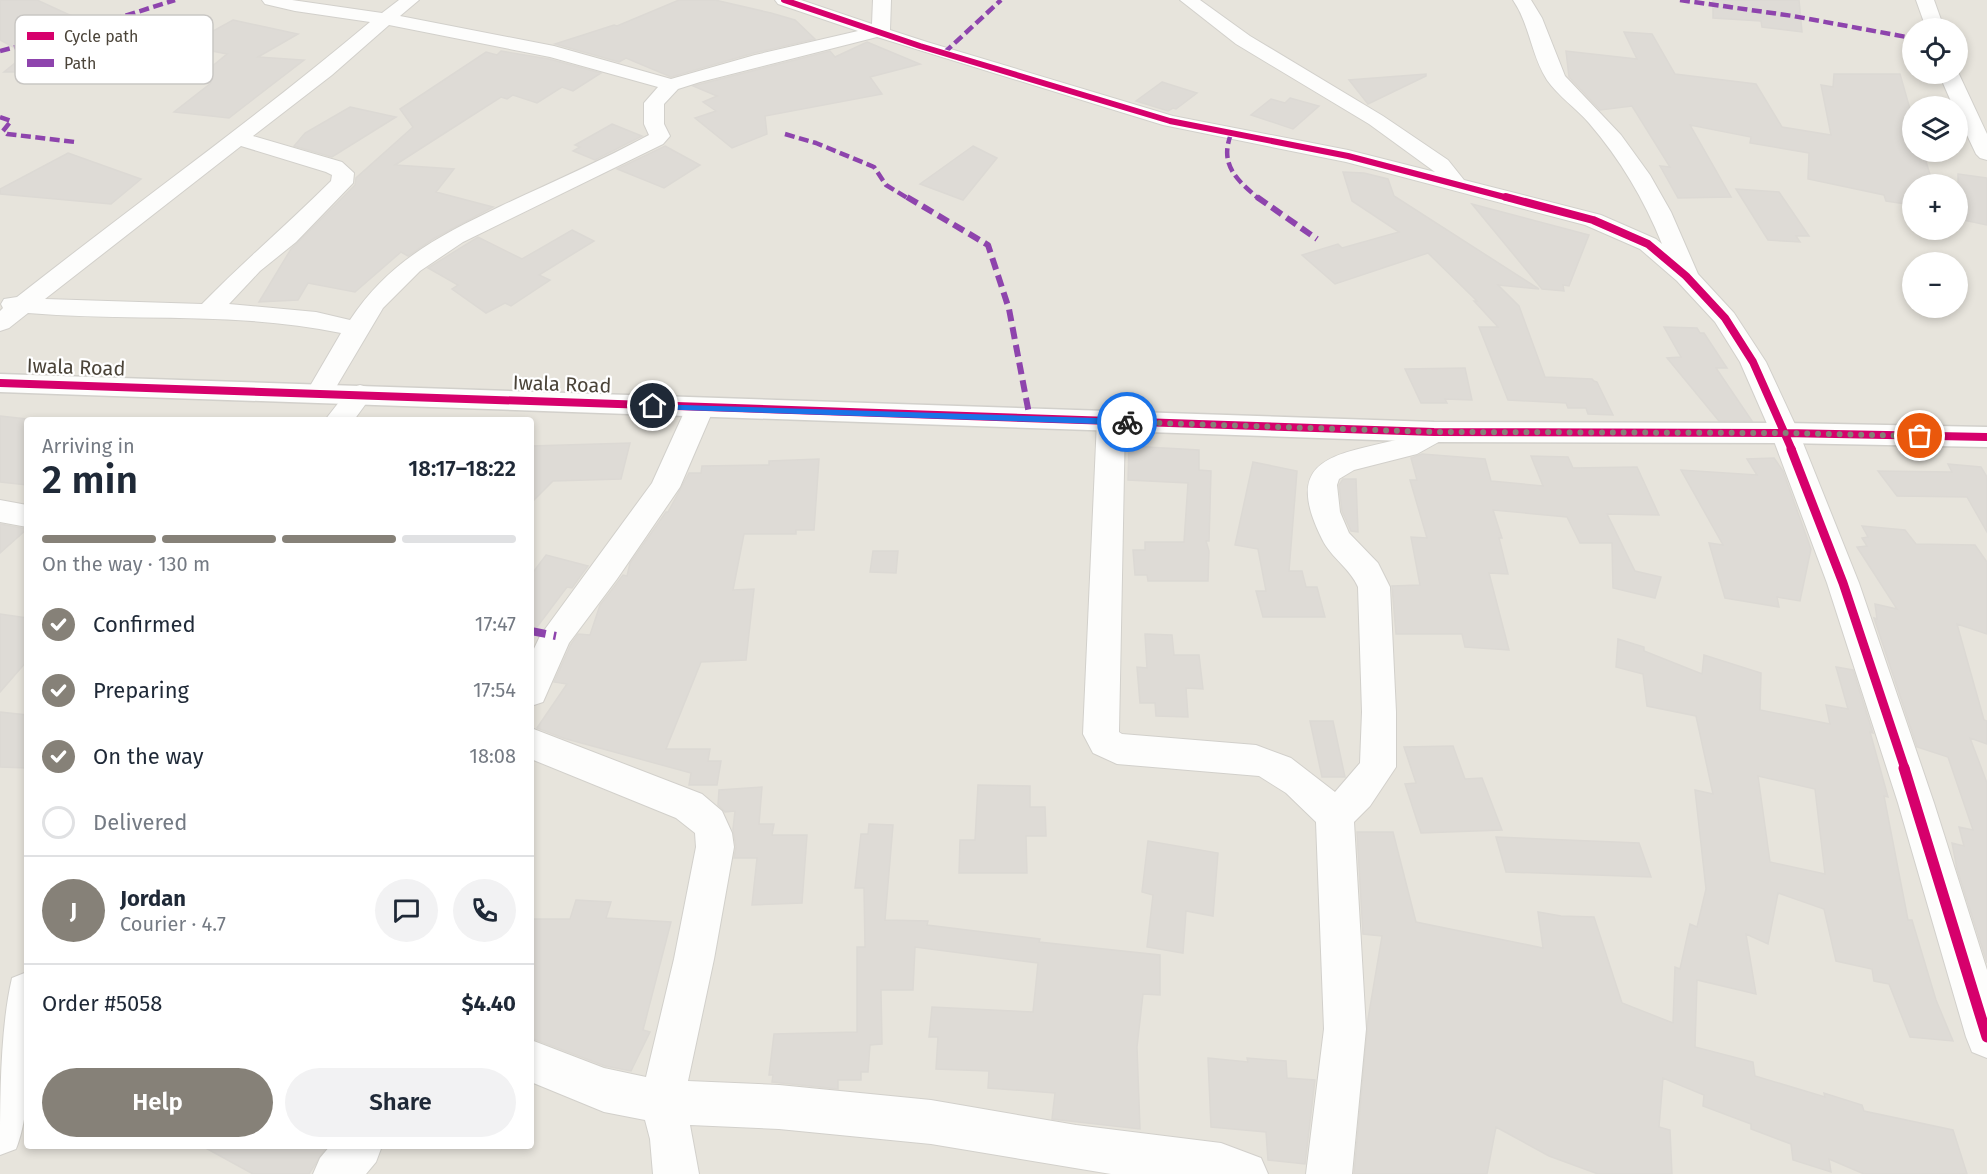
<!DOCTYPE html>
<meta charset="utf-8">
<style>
body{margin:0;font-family:"Fira Sans",sans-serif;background:#f2f2f3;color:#1f2937;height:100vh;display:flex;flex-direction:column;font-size:22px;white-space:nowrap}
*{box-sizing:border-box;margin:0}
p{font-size:20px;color:#747a83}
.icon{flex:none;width:33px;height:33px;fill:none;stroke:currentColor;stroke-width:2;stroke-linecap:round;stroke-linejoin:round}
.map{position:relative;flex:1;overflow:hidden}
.details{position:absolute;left:24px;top:417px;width:510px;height:732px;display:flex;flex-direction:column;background:#fff;border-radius:6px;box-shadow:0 3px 9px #0003}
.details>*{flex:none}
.controls{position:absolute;left:1902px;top:18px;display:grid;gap:12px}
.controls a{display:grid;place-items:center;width:66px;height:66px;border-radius:50%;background:#fff;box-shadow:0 3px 9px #0003;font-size:30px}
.pin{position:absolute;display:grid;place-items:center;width:51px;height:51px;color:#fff;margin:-26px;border:3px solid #fff;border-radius:50%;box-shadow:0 2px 6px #0007}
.courier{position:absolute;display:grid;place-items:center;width:60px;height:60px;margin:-30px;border:4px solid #1a73e8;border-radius:50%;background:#fff;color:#222;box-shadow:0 2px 8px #0007}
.headline em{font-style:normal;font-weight:600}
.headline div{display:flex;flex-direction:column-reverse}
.headline{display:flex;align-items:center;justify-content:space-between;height:102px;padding:0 18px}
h1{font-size:39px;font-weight:600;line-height:45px}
.bar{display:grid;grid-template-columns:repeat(4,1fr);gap:9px 6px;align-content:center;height:72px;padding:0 18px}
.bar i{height:8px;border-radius:4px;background:#e0e1e3}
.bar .selected{background:#868178}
.bar p{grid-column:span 4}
.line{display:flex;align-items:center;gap:15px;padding:0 18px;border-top:2px solid #e0e1e3}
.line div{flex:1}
.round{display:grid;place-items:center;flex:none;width:63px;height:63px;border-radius:32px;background:#f2f2f3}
ol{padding:0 18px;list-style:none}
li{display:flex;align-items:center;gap:18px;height:66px}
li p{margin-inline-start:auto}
li .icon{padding:6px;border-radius:50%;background:#868178;color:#fff;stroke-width:4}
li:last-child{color:#747a83}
li i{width:33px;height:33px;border:3px solid #e0e1e3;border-radius:50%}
.action{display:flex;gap:12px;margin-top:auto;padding:12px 18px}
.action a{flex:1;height:69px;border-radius:36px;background:#868178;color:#fff;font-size:24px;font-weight:600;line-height:69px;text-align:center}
.action a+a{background:#f2f2f3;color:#1f2937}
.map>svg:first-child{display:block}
.residential{fill:#e7e4dc;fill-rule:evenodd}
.building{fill:#dedbd6;stroke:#dcd9d4;stroke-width:1.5;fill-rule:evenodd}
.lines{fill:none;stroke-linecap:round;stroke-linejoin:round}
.minor-casing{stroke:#d2d0cb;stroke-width:2}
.tertiary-casing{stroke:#d2d0cb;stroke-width:3}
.minor{fill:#fdfdfc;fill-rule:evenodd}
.tertiary{fill:#fdfdfc;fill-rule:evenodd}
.quiet-far2{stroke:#8e44ad;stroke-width:4.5;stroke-dasharray:10 4.5;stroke-linecap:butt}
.quiet-far1{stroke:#8e44ad;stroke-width:6;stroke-dasharray:12 6;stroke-linecap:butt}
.quiet{stroke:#8e44ad;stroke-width:8;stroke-dasharray:15 8;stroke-linecap:butt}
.cycleway-far3-casing{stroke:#fff;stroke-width:8}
.cycleway-far2-casing{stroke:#fff;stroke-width:10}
.cycleway-far1-casing{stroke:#fff;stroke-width:13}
.cycleway-casing{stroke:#fff;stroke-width:15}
.cycleway-far3{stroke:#d6006c;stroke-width:6}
.cycleway-far2{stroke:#d6006c;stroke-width:8}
.cycleway-far1{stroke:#d6006c;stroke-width:9}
.cycleway{stroke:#d6006c;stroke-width:11}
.route{fill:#1a73e8}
.done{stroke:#868178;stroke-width:6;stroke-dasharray:0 10.8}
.labels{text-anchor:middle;stroke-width:4.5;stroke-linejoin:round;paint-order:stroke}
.street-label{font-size:20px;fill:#4b4439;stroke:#fff}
.key{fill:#fff;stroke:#c9c7c4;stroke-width:1.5}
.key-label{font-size:16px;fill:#4b4439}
</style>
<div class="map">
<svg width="1987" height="1174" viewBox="0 0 1987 1174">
<rect width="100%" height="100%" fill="#f4f2ee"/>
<path class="residential" d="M0,0h1987v1174h-1987zM1912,28h46v46h-46zM1912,106h46v46h-46zM1912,184h46v46h-46zM1912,262h46v46h-46zM27,420h504v726h-504z"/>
<path class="building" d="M0,0h37l96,44 -36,13 -24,23 -36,1 10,-9h-43l22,-18 -26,-14z
M679,0h36l56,13 24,7 20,19 -61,14 -83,24 -45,-19 -7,4 -64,-18 59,-19 3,1z
M1713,0h86l3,32 -40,-5 -1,-6 -48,-3z
M233,20l65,14 -40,23 46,3 -75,58 -55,-6 37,-29 -7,-10 23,-19 -41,-8z
M1624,32l28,2 23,40 81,10 26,43 49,8 -10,-50 12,2 1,-13h66l12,42v36h11l10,32h-21v21l-26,-4 -2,-6 -76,-16 1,-26 -59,-10 1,-6 -61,-12 41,72 -53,1 -18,-32 10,1 -38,-61 -32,4 -31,-33 -3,-26 71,8z
M867,42l53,22 -50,13 12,17 -117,22 2,18 -35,14 -37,-30 21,-7 -13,-9 14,-6 -24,-10 137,-35 5,6z
M501,51l48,8 52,14 -28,18 -11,-4 -25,16 -24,-8 -6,4 -6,-2 -106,68 59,4 -18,23 57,15 -58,31 -27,18 -7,-4 -46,40 -47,-9 -10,17 -39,2 32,-53 64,-64 1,-7 57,-51 -13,-18 86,-57 11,3z
M1426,74v2l-58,28 -19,-24z
M1162,82l35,11 -21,16 -3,-1 -5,3 -32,-10z
M1290,98l29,8 -26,23 -42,-14 20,-16 14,4z
M350,107l46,10 -64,40 -38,-11 11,-13z
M612,124l30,12 -47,24 -22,-9 7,-4 -5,-2z
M665,146l35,19 -36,23 -47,-19z
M973,146l24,12 -34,42 -43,-16z
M68,153l73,26 -30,25 -111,-10v-5z
M1343,172l21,1 24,6 6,17 145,93 -41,-4 21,21 26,71 47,2 2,2 3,1 16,33 -25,-1 -2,-6h-18l-2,-5 -58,-3 -29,-73h19l-24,-26h3l-49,-48 -93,31 -33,-29 36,-11 4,4 57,-16 -47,-31z
M1958,174l29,4v47l-29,-6z
M1736,189l43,3 30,44h-13l4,6 -32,-2z
M1472,204l117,31 -20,51 -6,-1 1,6 -22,-2z
M572,230l22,11 -55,34 11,5 -39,26 -6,-3 -19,10 -34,-24 6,-4 -30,-17 50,-31 44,22z
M1664,327l33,1 3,5h4l23,35h-11l36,53h-33l-52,-63 14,-1z
M1465,368l7,32 -27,-1 2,4h-26l-16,-34z
M0,416l27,3v66l-27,-3z
M630,443l-9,36 -68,2 -22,22v-57z
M1129,446l70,4v20l12,1 -2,70h-3l3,10 -1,30h-60l-1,-6h-12l-2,-25h12v-8h39l4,-59 -60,-3z
M1422,454l63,5 6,22 52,5 -12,-30 37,1 5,11 64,-1 22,48 -52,-1 28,57 26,6 -6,21 -42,-10 -1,-45h-32l-13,-26 -74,-7 9,28h-3l9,36 -19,-1 20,77 -44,-3 -3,-13h-66l-4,-48 28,-1 -9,-48 16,1 -17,-58h7l-6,-22z
M1774,458l9,13 28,78 -11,52 -23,-4 2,10 -54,-9 -16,-55 14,2 -42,-75 76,5 -10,-16z
M819,459l-5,71h-18v4h-52l-11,56 21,-1 -8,71 -45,2 -35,87h44l-2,12h13l-4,24h-28l2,-12 -128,-35 -26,-10 30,-44 -13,-2 17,-38 7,-10 12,1 10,-30 23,-30 4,1 3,-13 36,-51h2l21,-39h12l1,-7 67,-1v-4z
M1253,462l44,9 -8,100h13l4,16h11l8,30h-62l-7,-26h10l-8,-42 -23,-4z
M1948,464l33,3 6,10v55l-20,-35 -70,-1 -19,-25 74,1z
M1343,479h13l2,53 -7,-1 -9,-20 -3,-26z
M0,524l27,5 -27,24z
M1862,526l43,4 11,14 59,1 12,17v72l-30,-10 27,96 3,1v23l-17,-6 17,45v180l-30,-94 -5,-26 12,3 -5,-19 14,3 -25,-73 -31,-10 -43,-129 3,1 -2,-15 22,5 -40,-62 10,-1 -5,-8 6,-1z
M873,551h25l-2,22 -26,-1z
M546,555l42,11 -16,22 -5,-1 -36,48v-60z
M0,614l27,4v43l-27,31z
M1145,634l27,1 2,20h25l4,34 -17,-1 2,29 -32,-1 -1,-13h-15l-3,-36 10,1z
M1618,639l26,8v4l58,23 2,-19 57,18 -1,37 70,14 -4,-19 22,4 -12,-42 17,3 20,63 -3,-1 18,65 -4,-1 24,124h4l24,80 17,41 -43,-4 -21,-53 -15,-3 -2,-12 -36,-8 -12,-52 -46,-16 -10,51 -22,-10 10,60 -59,-14 -2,67 58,15 2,14 70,21 -1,-4 38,12 2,6 89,19 14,44h-103l-35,-15 2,13 -38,-12 -2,-16 -40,-15v-5l-48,-18 1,-11 -41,-17 -4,49 11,3 2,44h-74l-49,-18 -53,-29 -9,47h-133l14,-155 14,-83 -19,-2 -6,-102h36l23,90 127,26 -5,-36 23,4 33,1 28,86 51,20 2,-56 5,2 10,-45 7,3 9,-38 -11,-99 18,4 -17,-78 -49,-10 -4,-32 -27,-7zM1758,776l57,13 10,85 -55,-12z
M0,712l27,3v53l-27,-1z
M1310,721h23l12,56h-23z
M1453,746l12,33 17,-1 20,52 -81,3 -16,-49 11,-1 -12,-36z
M978,785l52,1v21h15l1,29h-20l1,37h-68l1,-33h15z
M762,787l-3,37h15l-2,11h35l-5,68 -50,2 5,-47h-23l2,-11 -3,-18 2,-18 -10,1 -7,-7 1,-15z
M869,824l24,1 -8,95 43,1 -1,4 113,14 -1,3 121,13v40l-17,-1 -6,53 3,82 -88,-10 3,-26 -67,-5 1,-17 -53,-2 2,-32h-9l3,-30 101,5 5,-49 -123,-16 -2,43h-32l1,54 -12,1 -2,27h-7v8h-23v9l-66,-7 1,-7h-4l5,-41 83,-2v-85h8l-1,-59h-9l6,-54h7z
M1496,837l143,6 12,34 -145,-5z
M1148,841l70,12 -5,63 -27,-5 -3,42 -36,-6 6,-52 -11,-3z
M576,900l35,2 -5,16 65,4 -28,108 7,2 -19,39 -26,-5 -74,-28v-119h39z
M1208,1058l40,4 -1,-4 39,3 1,17 28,2 -10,84 -37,-4 -2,-28 -55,-5z
M202,1146h125l-18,28h-56z"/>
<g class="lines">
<defs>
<path id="minor" d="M262,0h30l90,13 17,-13h20l-19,16 154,30 117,33 84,-24 103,-24 -80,-27 -3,-4h26l71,24 1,-24h18l-1,30 37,12 246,74 175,34 87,22 -66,-48 -133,-80 -56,-44h20l50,36 133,80 65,44 16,20 137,35 55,24 6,5c-18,-45 -42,-85 -73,-121 -13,-15 -31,-27 -42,-43 -16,-25 -17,-55 -34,-80h18l11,18 23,58 56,59 29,40 21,37 27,62 36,39 32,49 33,71 60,150 75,220 53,167v88l-15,-6 -6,-15 -68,-234 -71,-220 -56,-150 -31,-71 -25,-40 -38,-41 -37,-32 -55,-24 -239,-63 -183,-37 -286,-88 -177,45 -22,7 -14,15v20l6,12 -7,8 -200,98 -43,29 -37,37 -54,91 -10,3 -10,-3 -3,-6 35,-60c-103,-22 -209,-11 -313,-20l-19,15 -9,3v-20l3,-3 -2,-4 3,-5 13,-2c118,-93 239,-179 353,-275l-75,-11 -30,-7zM389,25l161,32 108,30 -14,16v21l5,11c-48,26 -99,48 -148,71 -62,30 -112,55 -151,114l-34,-8 -87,-8 31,-33 36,-29 57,-59 1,-10 -12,-11 -89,-26 79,-61zM241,146l85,26 6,3 -1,6c-42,42 -87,80 -129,123l-157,-5z
M1916,0h18l10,28h-18z
M1958,72l29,62v26l-7,-2 -4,-4 -18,-38v-10h-5l-14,-32z
M360,385l10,3 3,6 -19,26h-29l25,-32z
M700,399l10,3 4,6 -34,79 -63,92 -48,64 -26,59 -12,4v-51l9,-19 112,-153 34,-75 4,-6z
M1111,412l10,2 4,7 -6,311 3,2 134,11 35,13 44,34 25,-29 2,-51 -4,-125c-8,-19 -27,-29 -36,-48 -40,-80 11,-84 74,-99 13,-4 25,-14 38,-17l10,2 4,7 -4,7 -27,15 -63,16 -15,9 -2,6 3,27 9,21 29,30 12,24 6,125v55l-26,39 -16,16 12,207 -14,145h-46l18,-145 -8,-207 -30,-29 -27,-17 -142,-12 -24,-11 -10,-19 14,-313 4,-7z
M0,500l27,5v22l-27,-5z
M531,728l171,66 20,17 10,22 2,14 -20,112 -26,122 91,4 152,15 145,25 145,18 40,15 7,16h-157l-180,-30 -152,-15 -89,-4 9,49h-46l-3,-35 -5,-19 -41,-8 -73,-30v-42l73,28 42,9 28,-118 22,-112 -1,-14 -19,-15 -145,-59z
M27,972c0,52 8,130 -11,177l-16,6c0,-54 0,-126 12,-177z
M330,1146h52l-6,16 -10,12h-53l7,-16z"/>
<path id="tertiary" d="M0,374l1434,48 351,1 202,4v20l-202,-4 -351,-1 -1434,-50z"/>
</defs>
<use href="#minor" class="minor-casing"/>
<use href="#tertiary" class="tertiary-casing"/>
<use href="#minor" class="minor"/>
<use href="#tertiary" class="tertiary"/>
<path class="quiet-far2" d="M1680,0l113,16 119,22
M0,51l74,-19 101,-32
M944,53l57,-53
M0,117l11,4 -8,10 4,3 68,8
M785,134l31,9 58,24 12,18 23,14
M1231,134c-12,31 6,46 28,65"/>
<path class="quiet-far1" d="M907,197l81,48 21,64 21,110
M1257,197l60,42"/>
<path class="quiet" d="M531,631l25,5"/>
<defs>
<path id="cycleway-far3" d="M784,0l136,46 250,75 178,35 164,43"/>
<path id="cycleway-far2" d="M1506,197l87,23 55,24 38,32 39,42 28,44 39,88
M0,383l1434,49 351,1 202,4"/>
<path id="cycleway-far1" d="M1791,449l52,134 62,186"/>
<path id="cycleway" d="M1904,768l83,269"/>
</defs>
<use href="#cycleway-far3" class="cycleway-far3-casing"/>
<use href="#cycleway-far2" class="cycleway-far2-casing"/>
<use href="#cycleway-far1" class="cycleway-far1-casing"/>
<use href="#cycleway" class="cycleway-casing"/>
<use href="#cycleway-far3" class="cycleway-far3"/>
<use href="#cycleway-far2" class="cycleway-far2"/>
<use href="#cycleway-far1" class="cycleway-far1"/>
<use href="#cycleway" class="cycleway"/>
</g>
<path class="route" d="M650,404l477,15 4,3 -4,3 -474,-16 -5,-3z"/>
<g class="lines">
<path class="done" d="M1127,422l307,10 351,1 135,3"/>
</g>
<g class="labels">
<g class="street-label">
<text transform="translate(76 367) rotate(2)" y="7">Iwala Road</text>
<text transform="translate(562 384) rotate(2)" y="7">Iwala Road</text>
</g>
</g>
<rect x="15" y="15" width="198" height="69" rx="9" class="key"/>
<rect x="27" y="32" width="27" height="8" fill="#d6006c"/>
<rect x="27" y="59" width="27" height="8" fill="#8e44ad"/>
<g class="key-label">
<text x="64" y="42">Cycle path</text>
<text x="64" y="69">Path</text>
</g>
</svg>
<div class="controls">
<a><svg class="icon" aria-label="locate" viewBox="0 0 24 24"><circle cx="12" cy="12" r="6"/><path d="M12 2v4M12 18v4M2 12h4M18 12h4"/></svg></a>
<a><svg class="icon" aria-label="layers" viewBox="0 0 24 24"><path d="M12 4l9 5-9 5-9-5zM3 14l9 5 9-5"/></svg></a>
<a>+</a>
<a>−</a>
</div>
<div class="pin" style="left:1920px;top:436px;background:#ea580c"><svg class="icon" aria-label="bag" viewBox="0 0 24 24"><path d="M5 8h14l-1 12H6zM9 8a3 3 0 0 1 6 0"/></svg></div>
<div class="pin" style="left:653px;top:406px;background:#1f2937"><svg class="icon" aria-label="home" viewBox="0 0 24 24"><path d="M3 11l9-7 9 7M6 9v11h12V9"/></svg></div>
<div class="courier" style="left:1127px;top:422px"><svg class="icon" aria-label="bike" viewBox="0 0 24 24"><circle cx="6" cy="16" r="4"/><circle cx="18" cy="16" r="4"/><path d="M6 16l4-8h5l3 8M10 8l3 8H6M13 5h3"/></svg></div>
<section class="details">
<div class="headline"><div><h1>2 min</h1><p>Arriving in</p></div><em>18:17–18:22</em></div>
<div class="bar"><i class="selected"></i><i class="selected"></i><i class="selected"></i><i></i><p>On the way · 130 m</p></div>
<ol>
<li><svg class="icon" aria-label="check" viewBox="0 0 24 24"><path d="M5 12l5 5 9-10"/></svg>Confirmed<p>17:47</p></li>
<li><svg class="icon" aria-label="check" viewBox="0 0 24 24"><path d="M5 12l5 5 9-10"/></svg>Preparing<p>17:54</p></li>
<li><svg class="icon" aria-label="check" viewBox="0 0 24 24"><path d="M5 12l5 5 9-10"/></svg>On the way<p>18:08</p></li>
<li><i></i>Delivered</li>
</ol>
<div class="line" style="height:108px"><b class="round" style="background:#868178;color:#fff">J</b><div><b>Jordan</b><p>Courier · 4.7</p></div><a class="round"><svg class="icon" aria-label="chat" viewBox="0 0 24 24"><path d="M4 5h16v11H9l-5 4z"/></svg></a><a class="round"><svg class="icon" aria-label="phone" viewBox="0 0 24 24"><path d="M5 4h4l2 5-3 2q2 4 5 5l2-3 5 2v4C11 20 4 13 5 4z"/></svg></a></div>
<div class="line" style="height:78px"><div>Order #5058</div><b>$4.40</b></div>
<div class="action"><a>Help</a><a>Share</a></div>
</section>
</div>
